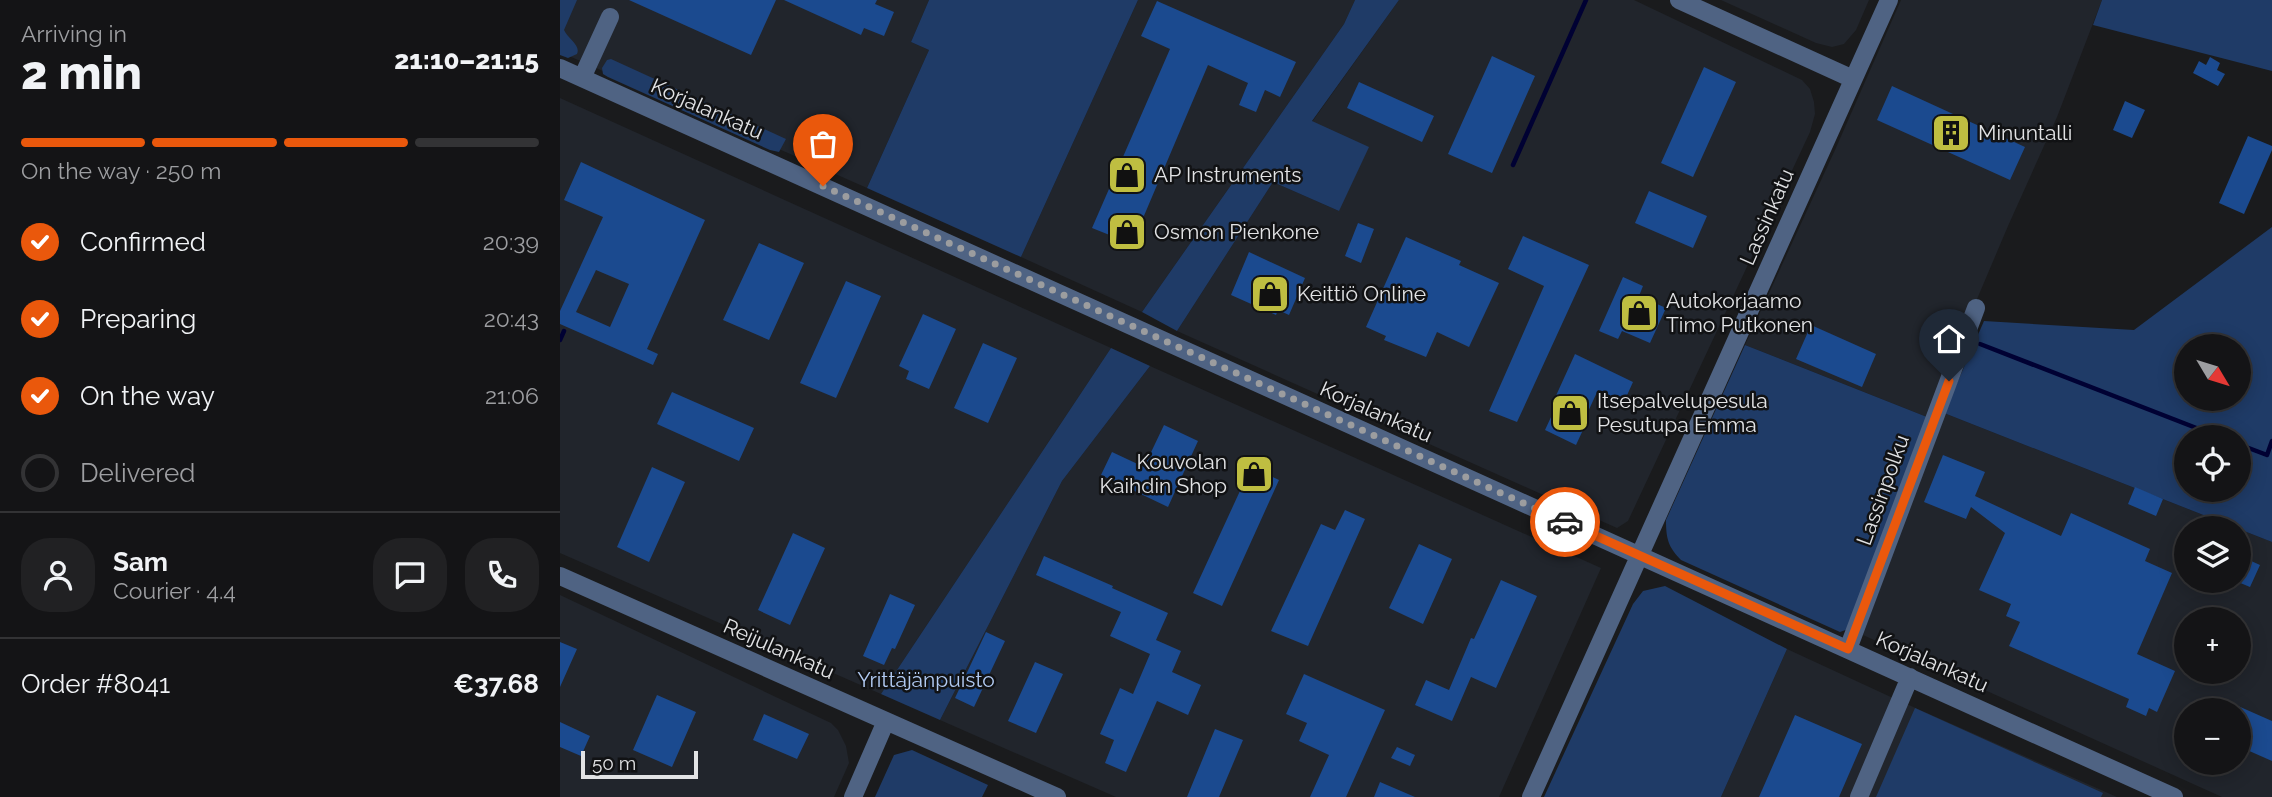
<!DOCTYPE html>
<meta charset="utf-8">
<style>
body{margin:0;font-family:Raleway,sans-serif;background:#212123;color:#f1f3f6;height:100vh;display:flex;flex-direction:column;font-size:26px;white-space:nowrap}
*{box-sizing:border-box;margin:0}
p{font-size:23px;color:#9d9ea1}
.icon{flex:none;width:38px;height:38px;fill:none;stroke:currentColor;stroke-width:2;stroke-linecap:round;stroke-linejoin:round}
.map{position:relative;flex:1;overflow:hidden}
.drawer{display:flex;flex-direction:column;background:#141416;width:560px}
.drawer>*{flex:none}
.needle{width:46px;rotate:128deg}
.buttons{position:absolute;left:1614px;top:334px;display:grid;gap:14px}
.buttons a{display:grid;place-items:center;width:77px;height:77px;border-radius:50%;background:#141416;box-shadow:0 4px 18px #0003,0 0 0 2px #333335;font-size:35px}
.scale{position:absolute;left:21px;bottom:18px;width:117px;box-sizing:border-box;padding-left:7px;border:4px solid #e2e3e5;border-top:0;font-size:19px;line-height:24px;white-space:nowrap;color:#e2e3e5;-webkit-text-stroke:5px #111214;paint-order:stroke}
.pin{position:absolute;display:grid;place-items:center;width:60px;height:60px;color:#fff;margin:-72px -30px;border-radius:50% 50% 50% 0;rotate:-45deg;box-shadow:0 0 7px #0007}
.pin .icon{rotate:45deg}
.courier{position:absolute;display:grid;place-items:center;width:70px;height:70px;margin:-35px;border:5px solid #ea580c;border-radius:50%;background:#fff;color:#222;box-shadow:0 2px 9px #0007}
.overview em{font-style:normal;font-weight:800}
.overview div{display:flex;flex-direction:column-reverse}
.overview{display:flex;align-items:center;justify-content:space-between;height:119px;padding:0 21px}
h1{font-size:46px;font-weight:800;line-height:52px}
.bar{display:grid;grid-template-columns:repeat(4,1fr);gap:10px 7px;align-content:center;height:84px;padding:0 21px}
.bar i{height:9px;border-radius:5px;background:#333335}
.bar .selected{background:#ea580c}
.bar p{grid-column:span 4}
.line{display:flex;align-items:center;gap:18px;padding:0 21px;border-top:2px solid #333335}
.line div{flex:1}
.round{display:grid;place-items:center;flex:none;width:74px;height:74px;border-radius:28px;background:#212123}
ol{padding:0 21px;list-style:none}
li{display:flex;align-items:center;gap:21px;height:77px}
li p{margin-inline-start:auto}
li .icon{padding:7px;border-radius:50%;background:#ea580c;color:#fff;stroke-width:4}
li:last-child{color:#9d9ea1}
li i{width:38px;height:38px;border:4px solid #333335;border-radius:50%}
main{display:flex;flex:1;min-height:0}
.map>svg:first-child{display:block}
.built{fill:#21252c;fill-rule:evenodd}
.green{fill:#1f3b67;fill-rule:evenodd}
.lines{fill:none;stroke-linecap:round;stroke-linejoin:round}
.stream{stroke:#000133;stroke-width:4.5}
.building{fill:#1b4a8f;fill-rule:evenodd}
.minor{stroke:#4f6383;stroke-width:18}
.done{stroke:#9c9d9f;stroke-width:7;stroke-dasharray:0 12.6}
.route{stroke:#ea580c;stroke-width:9}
.labels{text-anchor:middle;stroke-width:5;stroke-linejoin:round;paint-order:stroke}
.street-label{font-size:21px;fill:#e2e3e5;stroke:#111214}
.poi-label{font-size:21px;fill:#e2e3e5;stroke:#111214;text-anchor:start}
.park-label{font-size:21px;fill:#b1caf2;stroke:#111214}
</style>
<main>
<section class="drawer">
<div class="overview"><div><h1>2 min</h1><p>Arriving in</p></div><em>21:10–21:15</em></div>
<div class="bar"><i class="selected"></i><i class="selected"></i><i class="selected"></i><i></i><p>On the way · 250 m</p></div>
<ol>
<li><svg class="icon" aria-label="check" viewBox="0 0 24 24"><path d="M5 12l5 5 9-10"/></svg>Confirmed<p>20:39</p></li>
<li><svg class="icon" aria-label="check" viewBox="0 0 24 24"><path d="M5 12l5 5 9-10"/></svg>Preparing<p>20:43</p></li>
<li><svg class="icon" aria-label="check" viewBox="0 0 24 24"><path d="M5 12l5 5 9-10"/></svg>On the way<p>21:06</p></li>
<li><i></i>Delivered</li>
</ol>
<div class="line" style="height:126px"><a class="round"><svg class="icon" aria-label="person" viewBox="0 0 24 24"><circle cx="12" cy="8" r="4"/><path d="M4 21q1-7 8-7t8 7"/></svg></a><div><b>Sam</b><p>Courier · 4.4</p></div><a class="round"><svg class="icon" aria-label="chat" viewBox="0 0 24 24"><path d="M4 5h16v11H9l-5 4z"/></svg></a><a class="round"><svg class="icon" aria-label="phone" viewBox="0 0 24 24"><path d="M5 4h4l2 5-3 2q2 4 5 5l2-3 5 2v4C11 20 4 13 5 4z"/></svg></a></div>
<div class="line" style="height:91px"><div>Order #8041</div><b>€37.68</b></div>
</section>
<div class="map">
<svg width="1712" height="797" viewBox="0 0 1712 797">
<rect width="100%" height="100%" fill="#1a1b1d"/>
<path class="built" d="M6,0h363l-18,42 18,8 -62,138 -307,-136z
M578,0h217l-11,24 -202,288 -121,-55z
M839,0h235l168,80 8,9 4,13 1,12 -5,18 -182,389 -11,7 -440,-197 96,-149 66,29 -27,-89z
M1161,0h148l-13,30 -12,14 -12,3 -16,-4z
M1341,0h201l-45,117 -49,109 -81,191 -182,-72 90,-195z
M0,98l551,250 -230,346 -321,-141z
M590,366l451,202 -102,229h-383l-176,-77 122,-239z
M1384,413l328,129v255h-50l-359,-162zM1626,528h52v53h-52zM1626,620h52v52h-52zM1626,710h52v53h-52z
M0,595l271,128 7,7 8,16 3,17 -15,34h-274z
M1227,649l106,49 224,99h-396z"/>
<path class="green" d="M0,0h17l-13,30c4,9 17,15 13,24l-9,4 -8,-3z
M369,0h209l-117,257 -154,-69 62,-138 -18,-8z
M795,0h44l-87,121 57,26 -30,64 -66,-29 -96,149 -35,-19 202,-288z
M1542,0h170v71l-179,-46z
M51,59l175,80 -7,13 -9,-2 -162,-73 -5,-3 -1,-6 5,-8z
M1712,227v315l-328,-129 40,-92 150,9zM1626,346h52v53h-52zM1626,438h52v52h-52z
M1185,345l182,72 -76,211 -11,4 -159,-72c-13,-13 -15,-22 -15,-40z
M551,348l39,18 -88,115 -122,239 -59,-26z
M1105,586l122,63 -66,148h-177l89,-193 10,-13z
M1355,708l188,85 -2,4h-225z
M352,750l76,35 -6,12h-107l19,-42z"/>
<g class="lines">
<path class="stream" d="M953,165l73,-165
M0,340l4,-9
M1420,344l242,94
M1678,444l29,11 5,-14"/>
</g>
<path class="building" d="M69,0h147l-25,55z
M224,0h93l-2,4 19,8 -10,24 -20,-8 -3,7z
M597,1l139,61 -16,35 -15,-7 -9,22 -17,-7 9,-22 -40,-18 -76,179 -40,-16 78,-179 -29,-13z
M932,56l43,20 -43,97 -44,-19z
M1650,57l10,6 -3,7 8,4 -7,12 -25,-13 6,-12 7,4z
M1144,67l32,15 -43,95 -32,-14z
M799,82l75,34 -12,26 -75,-34z
M1332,86l133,61 -15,33 -133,-60z
M1565,101l20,9 -13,28 -19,-8z
M1688,136l24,10v4l-28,64 -25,-11z
M21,162l124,58 -58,129 11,5 -5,11 -93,-41v-13l43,-94 -39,-17zM36,270l33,14 -19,43 -34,-15z
M1089,191l58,25 -14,32 -58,-25z
M798,223l16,6 -13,34 -16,-7z
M963,236l66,29 -72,157 -28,-11 55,-125 -36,-17z
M846,237l55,24 -2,4 40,18 -30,64 -32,-15 -11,25 -42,-17 2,-4 -20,-9z
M199,243l45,20 -35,77 -46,-20z
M689,252l56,26 -16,37 -11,-5 -2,5 -45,-20z
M1063,277l20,9 -4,10 27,12 -16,35 -28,-12 -4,8 -19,-8z
M286,281l35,15 -45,102 -36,-15z
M363,314l33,15 -27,60 -23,-10 3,-8 -10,-5z
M1251,325l65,29 -14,33 -66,-28z
M423,343l34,15 -29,65 -34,-15z
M1015,354l58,28 -9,20 -26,-12 -12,26 3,1 -13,28 -31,-15 13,-28 -4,-2z
M112,392l82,36 -15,33 -82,-37z
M604,425l34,16 -30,66 -67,-32 11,-23 32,15z
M1383,455l42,17 -10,24 86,40 10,-23 79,36 -5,12 27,12 -35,81 38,17 -18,41 -8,-4 -3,8 -20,-9 3,-8 -120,-53 11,-24 -14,-6 5,-12 -32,-14 26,-57 -34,-26 -5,12 -42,-17z
M92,467l33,15 -36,80 -32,-15z
M691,467l28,13 -57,126 -29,-13z
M1575,487l28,12 -7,17 -28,-12z
M785,510l20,9 -57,127 -37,-15 50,-107 14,6z
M233,533l32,15 -35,77 -32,-15z
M859,544l33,15 -29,65 -34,-16z
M1678,555l22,10 -10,22 -12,-5z
M484,556l69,30 -1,2 56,25 -12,27 25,11 -9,21 29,13 -13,30 -31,-14 -31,71 -21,-9 9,-23 -14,-6 20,-46 13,6 17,-40 -40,-18 11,-24 -85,-37z
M941,580l36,16 -41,92 -25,-11 -19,44 -37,-16 11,-25 23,10 22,-52 3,1z
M330,594l25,11 -20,44 -3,-1 -8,17 -21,-9z
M426,632l19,9 -31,66 -19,-9z
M0,642l17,7 -17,38z
M475,662l28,12 -27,59 -28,-12z
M744,674l81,36 -39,87h-36l19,-42 -30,-14 8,-18 -21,-9z
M97,695l39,17 -24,55 -39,-17z
M1678,706l34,15v40l-34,-15z
M204,714l45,20 -12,25 -44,-19z
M1235,715l67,29 -23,53h-80z
M0,722l30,14 -9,20 -21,-9z
M655,729l28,11 -24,57h-32z
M837,747l18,8 -5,11 -19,-8z
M820,782l35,15h-41z"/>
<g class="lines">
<path class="minor" d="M1119,0l174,79
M0,68l1614,729
M22,78l28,-61
M0,576l497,221
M1288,649l128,-341
M293,797l33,-76
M971,797l358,-797
M1299,797l51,-120"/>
</g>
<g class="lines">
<path class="done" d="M263,186l742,336"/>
<path class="route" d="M1005,522l283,127 101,-268"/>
</g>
<defs>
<symbol id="building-square" viewBox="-11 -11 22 22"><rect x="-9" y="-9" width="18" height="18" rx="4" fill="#bfbe41" stroke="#111214"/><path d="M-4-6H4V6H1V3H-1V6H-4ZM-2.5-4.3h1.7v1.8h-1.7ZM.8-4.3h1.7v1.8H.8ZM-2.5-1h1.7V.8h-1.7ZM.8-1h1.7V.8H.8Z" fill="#111"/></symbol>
<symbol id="shop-square" viewBox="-11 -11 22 22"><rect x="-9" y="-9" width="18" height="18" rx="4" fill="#bfbe41" stroke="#111214"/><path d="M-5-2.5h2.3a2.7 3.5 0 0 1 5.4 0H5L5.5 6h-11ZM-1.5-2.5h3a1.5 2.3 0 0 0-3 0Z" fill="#111"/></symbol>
</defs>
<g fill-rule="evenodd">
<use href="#building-square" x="1369" y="111" width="44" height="44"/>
<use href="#shop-square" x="545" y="153" width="44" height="44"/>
<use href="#shop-square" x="545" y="210" width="44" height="44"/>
<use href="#shop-square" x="688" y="272" width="44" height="44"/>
<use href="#shop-square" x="1057" y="291" width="44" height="44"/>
<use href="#shop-square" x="988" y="391" width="44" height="44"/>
<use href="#shop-square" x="672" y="452" width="44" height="44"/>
</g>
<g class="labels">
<g class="street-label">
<text transform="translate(147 109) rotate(24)" y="7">Korjalankatu</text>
<text transform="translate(1207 217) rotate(-66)" y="7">Lassinkatu</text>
<text transform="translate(816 412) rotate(24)" y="7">Korjalankatu</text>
<text transform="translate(1323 490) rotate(-70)" y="7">Lassinpolku</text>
<text transform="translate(219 649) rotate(24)" y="7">Reijulankatu</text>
<text transform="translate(1372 662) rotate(24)" y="7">Korjalankatu</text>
</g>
<g class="poi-label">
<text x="1418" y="140">Minuntalli</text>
<text x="594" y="182">AP Instruments</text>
<text x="594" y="239">Osmon Pienkone</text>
<text x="737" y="301">Keittiö Online</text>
<text x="1106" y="308">Autokorjaamo<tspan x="1106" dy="24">Timo Putkonen</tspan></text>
<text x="1037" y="408">Itsepalvelupesula<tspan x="1037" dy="24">Pesutupa Emma</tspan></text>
<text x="667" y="469" text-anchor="end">Kouvolan<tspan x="667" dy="24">Kaihdin Shop</tspan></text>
</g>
<g class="park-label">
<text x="366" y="687">Yrittäjänpuisto</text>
</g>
</g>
</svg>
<div class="buttons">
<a><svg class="needle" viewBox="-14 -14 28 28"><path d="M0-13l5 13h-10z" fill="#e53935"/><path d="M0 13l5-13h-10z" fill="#9d9ea1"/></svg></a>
<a><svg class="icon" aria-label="locate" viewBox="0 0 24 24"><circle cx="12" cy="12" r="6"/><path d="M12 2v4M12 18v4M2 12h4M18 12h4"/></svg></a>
<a><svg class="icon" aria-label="layers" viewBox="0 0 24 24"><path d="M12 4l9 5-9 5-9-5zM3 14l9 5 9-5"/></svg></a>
<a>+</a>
<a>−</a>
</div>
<div class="scale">50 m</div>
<div class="pin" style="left:263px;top:186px;background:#ea580c"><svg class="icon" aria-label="bag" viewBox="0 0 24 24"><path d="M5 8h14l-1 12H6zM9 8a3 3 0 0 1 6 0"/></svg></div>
<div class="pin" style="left:1389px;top:381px;background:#1f2937"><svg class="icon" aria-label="home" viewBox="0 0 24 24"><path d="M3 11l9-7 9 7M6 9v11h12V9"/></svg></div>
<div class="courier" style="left:1005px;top:522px"><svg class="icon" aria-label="car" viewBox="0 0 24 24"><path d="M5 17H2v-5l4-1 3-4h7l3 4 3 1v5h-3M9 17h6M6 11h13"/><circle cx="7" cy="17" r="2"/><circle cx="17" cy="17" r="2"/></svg></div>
</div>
</main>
